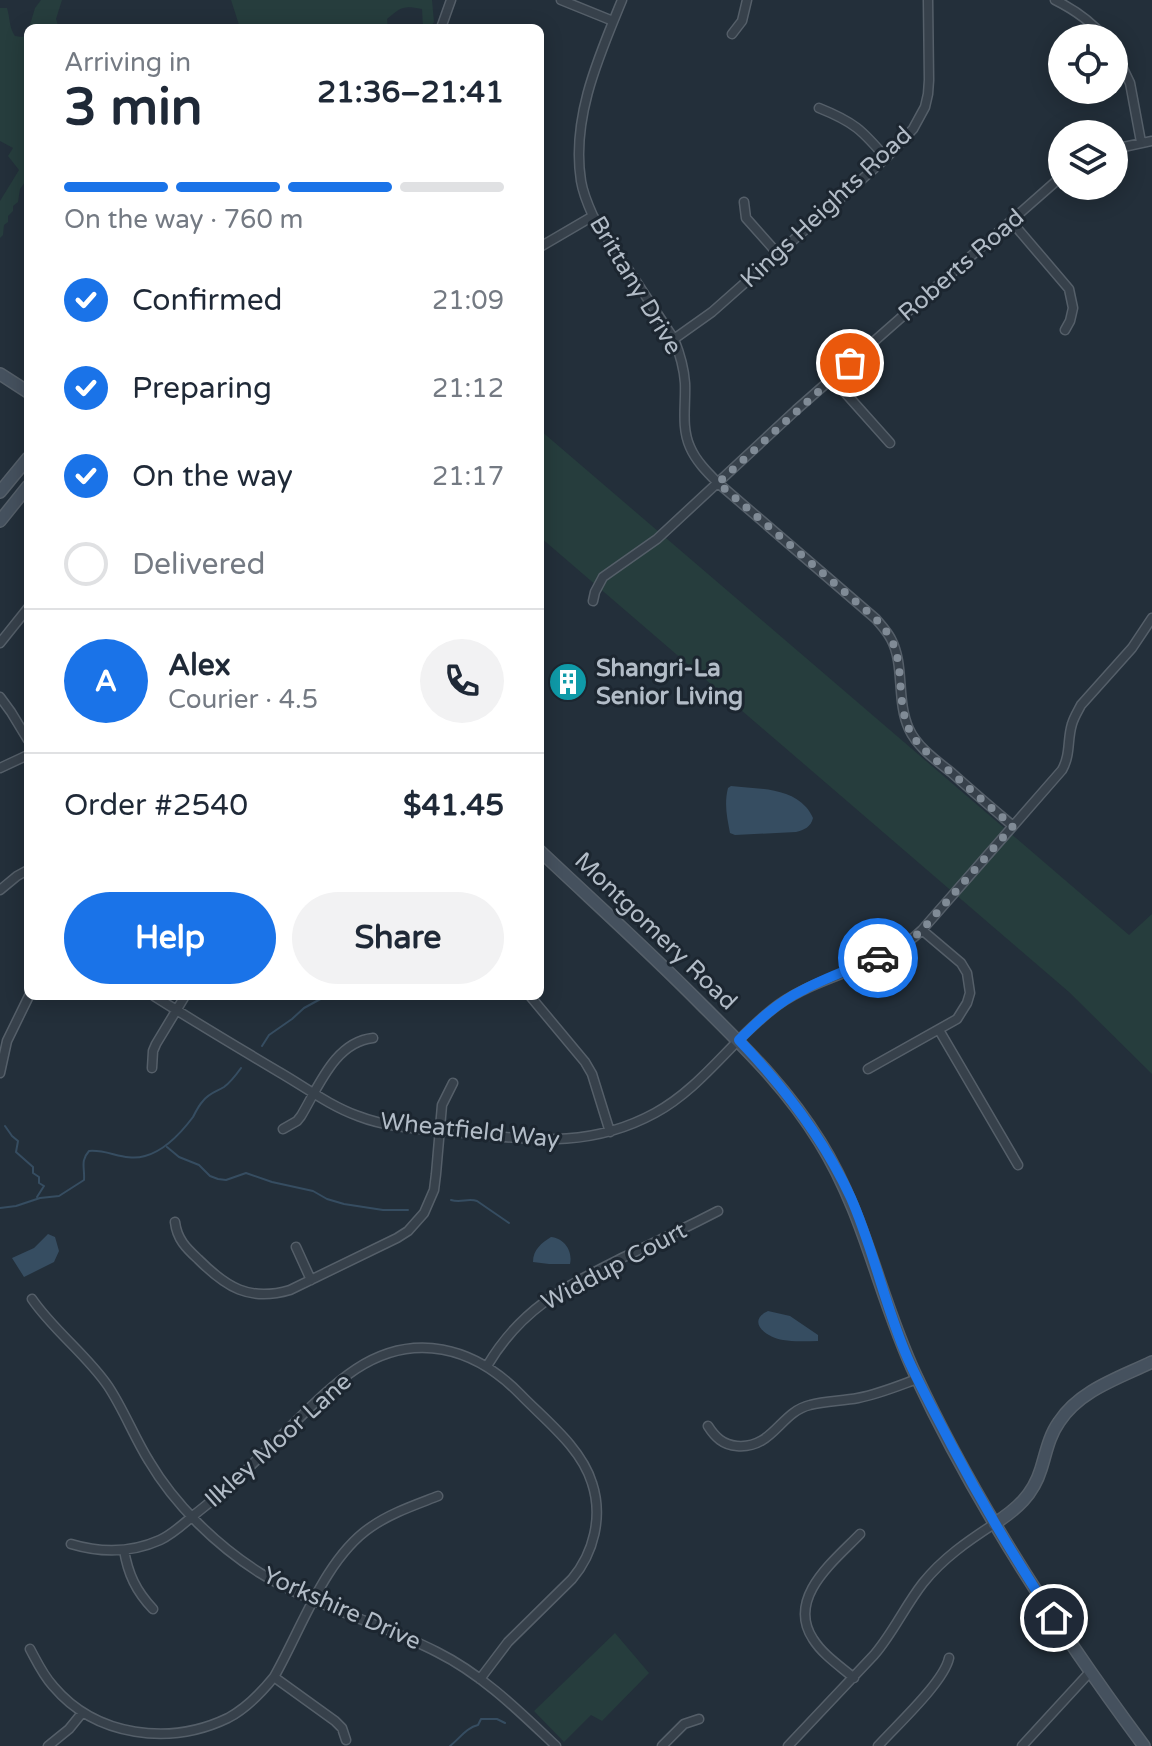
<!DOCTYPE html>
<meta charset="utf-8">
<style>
body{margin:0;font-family:"Varela Round",sans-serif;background:#f2f2f3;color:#1f2937;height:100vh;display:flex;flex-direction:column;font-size:30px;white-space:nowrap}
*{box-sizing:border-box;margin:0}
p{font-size:26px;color:#747a83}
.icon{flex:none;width:44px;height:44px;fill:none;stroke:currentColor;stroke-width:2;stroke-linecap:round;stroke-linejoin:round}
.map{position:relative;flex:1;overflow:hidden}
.drawer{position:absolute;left:24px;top:24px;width:520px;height:976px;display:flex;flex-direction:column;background:#fff;border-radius:12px;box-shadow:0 4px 20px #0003}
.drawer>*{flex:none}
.buttons{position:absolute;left:1048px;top:24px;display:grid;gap:16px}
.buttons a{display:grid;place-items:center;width:80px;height:80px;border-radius:50%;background:#fff;box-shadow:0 4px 20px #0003;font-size:40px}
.pin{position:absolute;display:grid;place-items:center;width:68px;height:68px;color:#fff;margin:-34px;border:4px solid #fff;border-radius:50%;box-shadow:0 2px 8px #0007}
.courier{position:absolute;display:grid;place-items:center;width:80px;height:80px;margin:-40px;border:6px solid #1a73e8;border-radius:50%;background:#fff;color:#222;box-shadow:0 2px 10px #0007}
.head em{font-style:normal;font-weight:700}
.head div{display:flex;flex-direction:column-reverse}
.head{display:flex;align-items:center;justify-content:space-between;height:136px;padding:0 40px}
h1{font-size:52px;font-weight:700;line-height:60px}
.bar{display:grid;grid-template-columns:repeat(4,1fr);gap:12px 8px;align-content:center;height:96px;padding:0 40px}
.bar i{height:10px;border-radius:6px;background:#e0e1e3}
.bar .active{background:#1a73e8}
.bar p{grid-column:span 4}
.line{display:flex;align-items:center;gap:20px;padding:0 40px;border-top:2px solid #e0e1e3}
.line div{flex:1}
.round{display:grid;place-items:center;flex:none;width:84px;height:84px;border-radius:42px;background:#f2f2f3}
ol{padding:0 40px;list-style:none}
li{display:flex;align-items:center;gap:24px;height:88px}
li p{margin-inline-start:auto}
li .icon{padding:8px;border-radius:50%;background:#1a73e8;color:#fff;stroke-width:4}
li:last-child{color:#747a83}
li i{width:44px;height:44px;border:4px solid #e0e1e3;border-radius:50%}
.button{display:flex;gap:16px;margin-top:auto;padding:16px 40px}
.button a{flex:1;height:92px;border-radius:48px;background:#1a73e8;color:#fff;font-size:32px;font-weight:700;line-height:92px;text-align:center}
.button a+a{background:#f2f2f3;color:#1f2937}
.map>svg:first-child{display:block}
.green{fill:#263d3d}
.water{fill:#364d61}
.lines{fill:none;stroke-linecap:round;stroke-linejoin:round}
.stream{stroke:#364d61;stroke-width:2}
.street-casing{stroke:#555f69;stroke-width:11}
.secondary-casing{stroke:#555f69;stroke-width:14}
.street{stroke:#37414b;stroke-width:8}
.secondary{stroke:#45515e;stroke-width:11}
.done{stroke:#808b96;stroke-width:8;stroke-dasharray:0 14.4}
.route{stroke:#1a73e8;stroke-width:10}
.labels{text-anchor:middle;stroke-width:6;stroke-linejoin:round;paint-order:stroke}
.street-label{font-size:24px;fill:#b2bcc7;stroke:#1c2630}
.poi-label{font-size:24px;font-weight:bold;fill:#b2bcc7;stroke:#1c2630;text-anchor:start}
</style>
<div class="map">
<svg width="1152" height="1746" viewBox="0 0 1152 1746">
<rect width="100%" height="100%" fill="#232f3a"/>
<path class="green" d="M41,0h21l-6,19 3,9h-30l6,-20z
M231,0h201l2,22 -4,6h-7l-1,-19c-19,-4 -21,-2 -35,10l1,9h-148z
M0,8h7c3,9 2,20 8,28l7,1 5,-2 1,-4v147l-8,11 -2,13 -5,4v5l-5,5v6l-4,3 -1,10 -3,3v-37l19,-31 -11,-14 5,-8 -13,-7z
M540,430l589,505 23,-21v160l-83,-82 -529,-455z
M615,1633l34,40 -47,48 -11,-6 -27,27 -30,-31z"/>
<path class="water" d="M731,786c25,3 57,1 75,21 3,3 5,7 7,11 -2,9 -9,12 -17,14l-61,3 -5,-2c-3,-16 -6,-29 -2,-45z
M48,1234l7,3 4,14 -5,11 -30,15 -12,-19 22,-10z
M551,1237c13,1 22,14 19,27h-21l-16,-2c0,-13 9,-19 18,-25z
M768,1311l22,5 28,19v6c-11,0 -24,1 -35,-1 -15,-2 -38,-18 -15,-29z"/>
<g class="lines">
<path class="stream" d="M262,1046l7,-11 23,-16 12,-11 22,-12
M5,1126l7,10 6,5 -2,11 17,15v6l6,4v6l5,3 -7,11
M167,1147l12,10 20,8 11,11 8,3 8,1 20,-7 26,9 41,9 14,8 17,5 39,6h25
M451,1200c10,3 17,-2 26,1l32,22
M0,1208l16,-2 24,-8 19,-2 25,-16c1,-12 -4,-19 5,-29 19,-2 36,11 56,5 19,-5 36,-23 48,-39 3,-6 6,-12 10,-16 6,-8 13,-9 21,-14 7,-5 12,-12 17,-19
M450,1746c9,-7 17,-19 28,-21l3,-6h16l8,4"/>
<defs>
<path id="street" d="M561,0l52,21
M622,0c-23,56 -51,118 -41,181 2,12 7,24 12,35l81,123c6,15 10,29 11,44 1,22 -4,44 5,64 6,14 17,25 28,36l158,136c5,6 11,12 15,20 14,26 5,62 18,90 8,18 28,32 43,44 20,18 40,35 61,53
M1055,0c20,10 36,21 50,38
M441,28l10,-28
M732,34l10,-13 5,-21
M1114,50l16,33 11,59
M819,108c35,14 43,22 67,50
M1114,149l38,-8
M744,202l2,16 31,35
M1011,221l58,68 4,19 -3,13 -5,9
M540,247l53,-31
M674,339l38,-27 174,-154 27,-29 12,-22 3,-13 1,-14 -1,-80
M832,378l58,65
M593,601l2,-9 8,-15 54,-38 139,-129 266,-234
M0,643l28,-35
M0,697l11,15 17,28
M0,768l28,-13
M0,890l17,-14 11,-6
M154,996c41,26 83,51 125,76 26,15 51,34 79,44 31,12 63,13 96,16 74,7 133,18 201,-19 48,-26 79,-76 123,-108 45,-32 105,-37 144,-75l140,-160c9,-16 5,-30 10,-46 2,-7 6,-13 9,-19l51,-57 20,-30
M530,996l55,66 7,12 18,58
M939,1030l79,135
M152,1068l1,-17 3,-7 29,-48
M868,1069l89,-50 10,-16 3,-10 -3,-20 -6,-10 -39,-33
M0,1073l7,-32 22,-45
M283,1129l14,-8 4,-5c18,-30 34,-74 72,-78
M175,1222c2,17 11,26 23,37 28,28 51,43 92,31l107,-52 11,-7 16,-18 10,-23 2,-16 6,-69 11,-22
M296,1247l15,33
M32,1299c22,32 54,55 76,87 16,24 26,51 41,75 26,44 67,84 111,112 55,34 119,49 177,79 46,23 82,59 119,94
M487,1366c35,-59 78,-79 137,-109 32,-15 63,-30 94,-46
M708,1426c7,11 15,19 29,20 36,3 43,-34 73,-41 15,-4 32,-4 48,-7 21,-4 40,-12 59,-19
M71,1544c30,9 60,9 89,-4 15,-7 26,-19 39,-29 27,-21 52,-45 76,-69 26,-25 51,-53 81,-73 58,-38 118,-22 164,25 25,26 61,53 72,89 11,33 2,70 -20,96l-64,63 -28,37
M124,1550c4,24 12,41 29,59
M30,1649c7,13 13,26 23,37 43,51 117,60 175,32 19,-10 33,-25 46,-41 27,-47 51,-119 97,-150 20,-14 44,-22 67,-31
M274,1677l61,44 7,7 4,12
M854,1678c-14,-12 -31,-23 -41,-39 -27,-41 21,-78 47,-105
M48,1746l21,-17 13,-16
M662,1746l22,-22 15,-5
M788,1746l86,-91c19,-22 31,-49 49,-72 20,-25 45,-42 71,-59
M878,1746c18,-20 66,-64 71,-88
M1022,1746l68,-74"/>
<path id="secondary" d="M0,374l28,18
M0,492l28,-34
M0,521l28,-35
M540,851c54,51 110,101 162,154 45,45 84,82 118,137 46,74 59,156 96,234 61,131 142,254 228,370
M994,1524c23,-15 39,-29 47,-55 5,-16 8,-33 18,-47 21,-32 60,-44 93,-60"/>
</defs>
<use href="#street" class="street-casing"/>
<use href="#secondary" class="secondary-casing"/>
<use href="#street" class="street"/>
<use href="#secondary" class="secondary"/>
</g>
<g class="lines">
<path class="done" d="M850,363l-132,120 158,136c5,6 11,12 15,20 14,27 5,62 18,90 8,18 28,32 43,44 20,18 40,36 61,53l-91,104 -19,17 -25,11"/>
<path class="route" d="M878,958c-25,10 -51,19 -75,32 -25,12 -45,31 -64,50 45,47 85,99 112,158 23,52 34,109 57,161 13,29 29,58 44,87 31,59 65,116 102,172"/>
</g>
<defs>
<symbol id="building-disc" viewBox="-11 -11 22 22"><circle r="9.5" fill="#0f9aa8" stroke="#1c2630"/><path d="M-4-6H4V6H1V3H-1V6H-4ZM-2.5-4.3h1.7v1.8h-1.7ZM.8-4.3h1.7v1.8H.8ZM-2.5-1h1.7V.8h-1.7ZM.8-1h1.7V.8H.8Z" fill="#fff"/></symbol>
</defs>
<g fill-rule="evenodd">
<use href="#building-disc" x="546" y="660" width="44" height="44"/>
</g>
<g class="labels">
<g class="street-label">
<text transform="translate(826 207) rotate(-43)" y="8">Kings Heights Road</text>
<text transform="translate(961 265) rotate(-41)" y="8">Roberts Road</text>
<text transform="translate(636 285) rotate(59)" y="8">Brittany Drive</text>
<text transform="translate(656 931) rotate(44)" y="8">Montgomery Road</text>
<text transform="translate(470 1130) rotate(6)" y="8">Wheatfield Way</text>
<text transform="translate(614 1266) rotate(-28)" y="8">Widdup Court</text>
<text transform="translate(278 1440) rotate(-42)" y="8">Ilkley Moor Lane</text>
<text transform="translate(342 1608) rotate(24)" y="8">Yorkshire Drive</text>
</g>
<g class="poi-label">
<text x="596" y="676">Shangri-La<tspan x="596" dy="28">Senior Living</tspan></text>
</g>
</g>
</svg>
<div class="buttons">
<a><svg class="icon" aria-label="locate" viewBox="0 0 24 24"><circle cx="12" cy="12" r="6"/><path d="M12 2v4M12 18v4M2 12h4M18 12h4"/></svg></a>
<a><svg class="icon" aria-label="layers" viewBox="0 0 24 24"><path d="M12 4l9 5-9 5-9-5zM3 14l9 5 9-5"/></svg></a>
</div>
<div class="pin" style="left:850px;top:363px;background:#ea580c"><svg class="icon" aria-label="bag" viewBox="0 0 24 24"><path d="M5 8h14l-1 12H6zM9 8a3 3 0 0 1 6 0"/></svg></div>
<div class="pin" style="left:1054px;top:1618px;background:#1f2937"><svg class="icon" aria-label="home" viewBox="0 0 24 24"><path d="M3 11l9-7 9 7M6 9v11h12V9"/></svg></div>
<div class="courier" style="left:878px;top:958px"><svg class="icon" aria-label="car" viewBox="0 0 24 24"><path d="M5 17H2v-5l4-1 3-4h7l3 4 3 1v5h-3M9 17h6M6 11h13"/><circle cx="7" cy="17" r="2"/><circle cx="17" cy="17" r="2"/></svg></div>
<section class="drawer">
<div class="head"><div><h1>3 min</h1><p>Arriving in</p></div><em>21:36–21:41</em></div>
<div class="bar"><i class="active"></i><i class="active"></i><i class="active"></i><i></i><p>On the way · 760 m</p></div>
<ol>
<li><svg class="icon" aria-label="check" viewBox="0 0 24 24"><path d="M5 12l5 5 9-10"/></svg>Confirmed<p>21:09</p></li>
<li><svg class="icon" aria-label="check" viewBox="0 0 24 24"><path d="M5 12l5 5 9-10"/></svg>Preparing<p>21:12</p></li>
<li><svg class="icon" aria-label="check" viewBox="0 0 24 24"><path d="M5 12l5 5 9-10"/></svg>On the way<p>21:17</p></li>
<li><i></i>Delivered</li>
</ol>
<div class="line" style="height:144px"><b class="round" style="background:#1a73e8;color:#fff">A</b><div><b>Alex</b><p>Courier · 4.5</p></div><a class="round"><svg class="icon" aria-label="phone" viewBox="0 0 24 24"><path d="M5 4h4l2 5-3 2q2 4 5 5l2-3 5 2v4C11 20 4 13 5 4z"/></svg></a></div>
<div class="line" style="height:104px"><div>Order #2540</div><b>$41.45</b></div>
<div class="button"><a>Help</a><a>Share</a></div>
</section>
</div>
